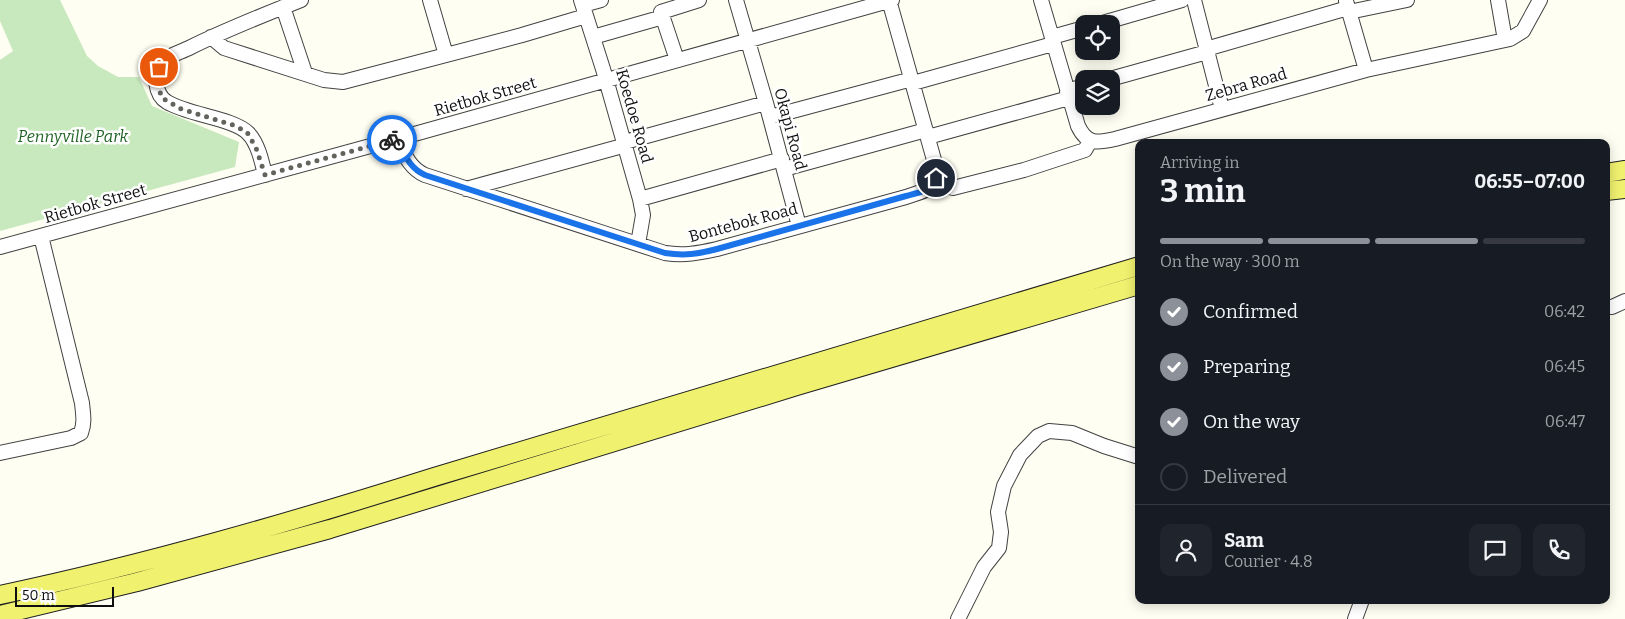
<!DOCTYPE html>
<meta charset="utf-8">
<style>
body{margin:0;font-family:Bitter,serif;background:#20242c;color:#f1f3f6;height:100vh;display:flex;flex-direction:column;font-size:19px;white-space:nowrap}
*{box-sizing:border-box;margin:0}
p{font-size:16px;color:#9ea1a6}
.icon{flex:none;width:28px;height:28px;fill:none;stroke:currentColor;stroke-width:2;stroke-linecap:round;stroke-linejoin:round}
.map{position:relative;flex:1;overflow:hidden}
.panel{position:absolute;left:1135px;top:139px;width:475px;height:465px;display:flex;flex-direction:column;background:#171b24;border-radius:10px;box-shadow:0 2px 12px #0003}
.panel>*{flex:none}
.controls{position:absolute;left:1075px;top:15px;display:grid;gap:10px}
.controls a{display:grid;place-items:center;width:45px;height:45px;border-radius:10px;background:#171b24;box-shadow:0 2px 12px #0003;font-size:25px}
.scale{position:absolute;left:15px;bottom:12px;width:99px;box-sizing:border-box;padding-left:5px;border:2px solid #0f0f0f;border-top:0;font-size:14px;line-height:18px;white-space:nowrap;color:#0f0f0f;-webkit-text-stroke:4px #fff;paint-order:stroke}
.pin{position:absolute;display:grid;place-items:center;width:42px;height:42px;color:#fff;margin:-21px;border:2px solid #fff;border-radius:50%;box-shadow:0 1px 5px #0007}
.courier{position:absolute;display:grid;place-items:center;width:50px;height:50px;margin:-25px;border:4px solid #1a73e8;border-radius:50%;background:#fff;color:#222;box-shadow:0 1px 6px #0007}
.head em{font-style:normal;font-weight:700}
.head div{display:flex;flex-direction:column-reverse}
.head{display:flex;align-items:center;justify-content:space-between;height:85px;padding:0 25px}
h1{font-size:32px;font-weight:700;line-height:38px}
.bar{display:grid;grid-template-columns:repeat(4,1fr);gap:8px 5px;align-content:center;height:60px;padding:0 25px}
.bar i{height:6px;border-radius:4px;background:#363941}
.bar .active{background:#8c9099}
.bar p{grid-column:span 4}
.line{display:flex;align-items:center;gap:12px;padding:0 25px;border-top:1px solid #363941}
.line div{flex:1}
.round{display:grid;place-items:center;flex:none;width:52px;height:52px;border-radius:10px;background:#20242c}
ol{padding:0 25px;list-style:none}
li{display:flex;align-items:center;gap:15px;height:55px}
li p{margin-inline-start:auto}
li .icon{padding:5px;border-radius:50%;background:#8c9099;color:#fff;stroke-width:4}
li:last-child{color:#9ea1a6}
li i{width:28px;height:28px;border:2px solid #363941;border-radius:50%}
.map>svg:first-child{display:block}
.green{fill:#c8e8bd}
.lines{fill:none;stroke-linecap:round;stroke-linejoin:round}
.minor-casing{stroke:#424242;stroke-width:16}
.major-casing{stroke:#202020;stroke-width:20}
.minor{stroke:#fff;stroke-width:14}
.major{stroke:#f0f16f;stroke-width:18}
.done{stroke:#63635e;stroke-width:5;stroke-dasharray:0 9}
.route{stroke:#1a73e8;stroke-width:6}
.labels{text-anchor:middle;stroke-width:5;stroke-linejoin:round;paint-order:stroke}
.street-label{font-size:16px;fill:#0f0f0f;stroke:#fff}
.park-label{font-size:16px;font-style:italic;fill:#226425;stroke:#fff}
</style>
<div class="map">
<svg width="1625" height="619" viewBox="0 0 1625 619">
<rect width="100%" height="100%" fill="#fefef2"/>
<path class="green" d="M0,0h60l27,56 11,10 20,11h21l13,29 87,36 -4,25 -235,64v-171l13,-9 -13,-30z"/>
<g class="lines">
<defs>
<path id="minor" d="M430,0l16,55
M581,0l22,69 37,130 3,16 -5,29
M736,0l30,103 33,123
M1041,0l37,126c9,19 19,17 37,13l251,-69 144,-31 13,-8 17,-31
M1194,0l28,109
M1498,0l7,40
M1346,1l20,69
M583,5l18,-5
M283,7l22,66
M1349,12l58,-12
M1099,24l83,-24
M211,37l13,11 100,32 19,2 179,-47 64,-19
M593,37l70,-20
M1052,37l32,-9
M1206,49l142,-41
M677,60l-16,-48 38,-12
M1110,79l97,-27
M913,83l140,-39
M1067,91l17,-5
M770,117l142,-38
M928,137l141,-39
M397,139c7,14 12,29 28,36l240,78c19,3 34,0 52,-4l189,-52c20,-7 29,-6 30,-30l-47,-167
M625,142l141,-39
M784,169l142,-39
M265,175c-3,-13 -7,-32 -17,-42 -15,-15 -60,-18 -81,-31 -12,-7 -15,-30 -5,-40 7,-7 19,-10 27,-14 36,-18 74,-33 112,-48
M935,182l18,6 71,-18 61,-20 5,-9
M466,189l160,-44
M640,199l142,-40
M0,247l418,-114 474,-133
M1606,307h6l13,-6
M0,453l71,-15 10,-5c4,-11 2,-19 1,-30l-41,-167
M958,619l26,-52 15,-19 2,-16 -3,-20 6,-26 16,-31 18,-19 11,-5 23,2 32,13 35,11
M1355,619l7,-19"/>
<path id="major" d="M1606,173l19,-3
M1606,191l19,-2
M0,595c147,-31 291,-73 434,-118l705,-211
M0,615l137,-33 193,-53 467,-143 342,-101"/>
</defs>
<use href="#minor" class="minor-casing"/>
<use href="#major" class="major-casing"/>
<use href="#minor" class="minor"/>
<use href="#major" class="major"/>
</g>
<g class="lines">
<path class="done" d="M159,67l-3,13 6,18 19,11 52,16 14,7 9,16 9,27 127,-35"/>
<path class="route" d="M392,140l4,-1c8,14 13,29 29,36l240,78c20,3 33,1 52,-4l189,-53c11,-3 26,-5 30,-18"/>
</g>
<g class="labels">
<g class="street-label">
<text transform="translate(1246 84) rotate(-16)" y="6">Zebra Road</text>
<text transform="translate(485 96) rotate(-16)" y="6">Rietbok Street</text>
<text transform="translate(635 116) rotate(74)" y="6">Koedoe Road</text>
<text transform="translate(791 129) rotate(75)" y="6">Okapi Road</text>
<text transform="translate(95 203) rotate(-16)" y="6">Rietbok Street</text>
<text transform="translate(743 222) rotate(-15)" y="6">Bontebok Road</text>
</g>
<g class="park-label">
<text x="73" y="142">Pennyville Park</text>
</g>
</g>
</svg>
<div class="controls">
<a><svg class="icon" aria-label="locate" viewBox="0 0 24 24"><circle cx="12" cy="12" r="6"/><path d="M12 2v4M12 18v4M2 12h4M18 12h4"/></svg></a>
<a><svg class="icon" aria-label="layers" viewBox="0 0 24 24"><path d="M12 4l9 5-9 5-9-5zM3 14l9 5 9-5"/></svg></a>
</div>
<div class="scale">50 m</div>
<div class="pin" style="left:159px;top:67px;background:#ea580c"><svg class="icon" aria-label="bag" viewBox="0 0 24 24"><path d="M5 8h14l-1 12H6zM9 8a3 3 0 0 1 6 0"/></svg></div>
<div class="pin" style="left:936px;top:178px;background:#1f2937"><svg class="icon" aria-label="home" viewBox="0 0 24 24"><path d="M3 11l9-7 9 7M6 9v11h12V9"/></svg></div>
<div class="courier" style="left:392px;top:140px"><svg class="icon" aria-label="bike" viewBox="0 0 24 24"><circle cx="6" cy="16" r="4"/><circle cx="18" cy="16" r="4"/><path d="M6 16l4-8h5l3 8M10 8l3 8H6M13 5h3"/></svg></div>
<section class="panel">
<div class="head"><div><h1>3 min</h1><p>Arriving in</p></div><em>06:55–07:00</em></div>
<div class="bar"><i class="active"></i><i class="active"></i><i class="active"></i><i></i><p>On the way · 300 m</p></div>
<ol>
<li><svg class="icon" aria-label="check" viewBox="0 0 24 24"><path d="M5 12l5 5 9-10"/></svg>Confirmed<p>06:42</p></li>
<li><svg class="icon" aria-label="check" viewBox="0 0 24 24"><path d="M5 12l5 5 9-10"/></svg>Preparing<p>06:45</p></li>
<li><svg class="icon" aria-label="check" viewBox="0 0 24 24"><path d="M5 12l5 5 9-10"/></svg>On the way<p>06:47</p></li>
<li><i></i>Delivered</li>
</ol>
<div class="line" style="height:90px"><a class="round"><svg class="icon" aria-label="person" viewBox="0 0 24 24"><circle cx="12" cy="8" r="4"/><path d="M4 21q1-7 8-7t8 7"/></svg></a><div><b>Sam</b><p>Courier · 4.8</p></div><a class="round"><svg class="icon" aria-label="chat" viewBox="0 0 24 24"><path d="M4 5h16v11H9l-5 4z"/></svg></a><a class="round"><svg class="icon" aria-label="phone" viewBox="0 0 24 24"><path d="M5 4h4l2 5-3 2q2 4 5 5l2-3 5 2v4C11 20 4 13 5 4z"/></svg></a></div>
</section>
</div>
